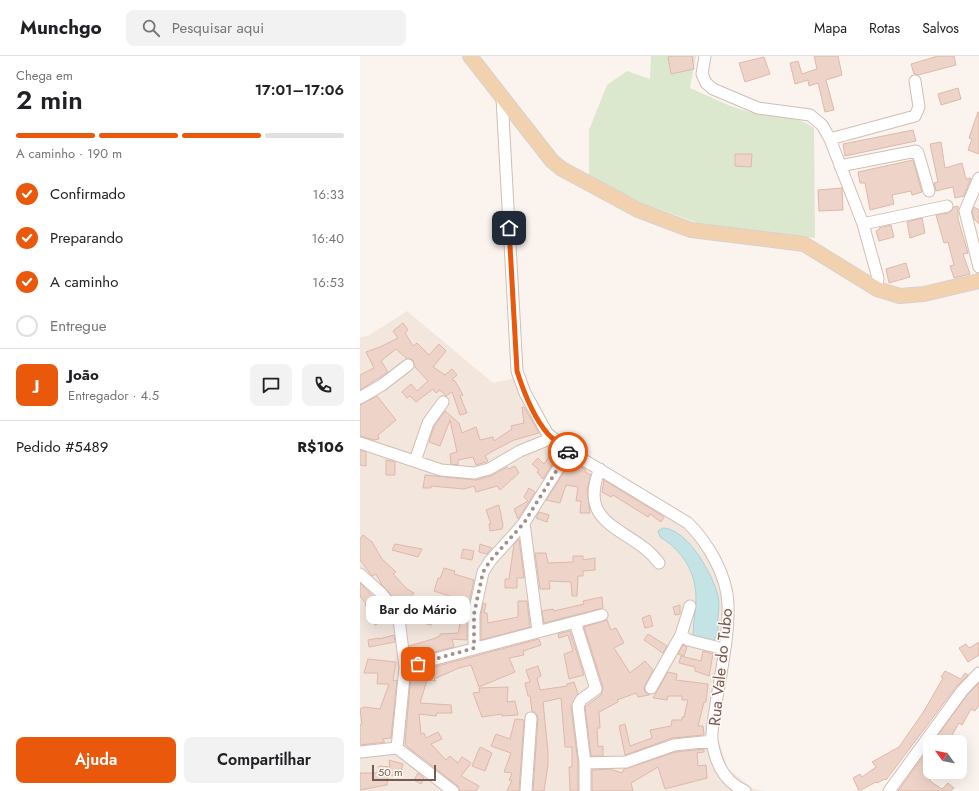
<!DOCTYPE html>
<html lang="pt">
<meta charset="utf-8">
<style>
body{margin:0;font-family:Jost,sans-serif;background:#f2f2f2;color:#202124;height:100vh;display:flex;flex-direction:column;font-size:15px;white-space:nowrap}
*{box-sizing:border-box;margin:0}
p{font-size:13px;color:#757577}
.icon{flex:none;width:22px;height:22px;fill:none;stroke:currentColor;stroke-width:2;stroke-linecap:round;stroke-linejoin:round}
.map{position:relative;flex:1;overflow:hidden}
.sheet{display:flex;flex-direction:column;background:#fff;width:360px}
.sheet>*{flex:none}
.needle{width:26px;rotate:303deg}
.tools{position:absolute;left:563px;top:679px;display:grid;gap:8px}
.tools a{display:grid;place-items:center;width:44px;height:44px;border-radius:8px;background:#fff;box-shadow:0 4px 16px #0002;font-size:20px}
.scale{position:absolute;left:12px;bottom:10px;width:64px;box-sizing:border-box;padding-left:4px;border:2px solid #755a52;border-top:0;font-size:11px;line-height:14px;white-space:nowrap;color:#755a52;-webkit-text-stroke:3px #fef9f4;paint-order:stroke}
.pin{position:absolute;display:grid;place-items:center;width:34px;height:34px;color:#fff;margin:-17px;border-radius:8px;box-shadow:0 2px 6px #0006}
.courier{position:absolute;display:grid;place-items:center;width:40px;height:40px;margin:-20px;border:3px solid #ea580c;border-radius:50%;background:#fff;color:#222;box-shadow:0 1px 5px #0007}
.bubble{position:absolute;height:28px;border-radius:8px;background:#fff;box-shadow:0 4px 16px #0002;font-size:13px;font-weight:600;line-height:28px;text-align:center}
.head em{font-style:normal;font-weight:600}
.head div{display:flex;flex-direction:column-reverse}
.head{display:flex;align-items:center;justify-content:space-between;height:68px;padding:0 16px}
h1{font-size:26px;font-weight:600;line-height:30px}
.bar{display:grid;grid-template-columns:repeat(4,1fr);gap:6px 4px;align-content:center;height:48px;padding:0 16px}
.bar i{height:5px;border-radius:3px;background:#e0e0e0}
.bar .on{background:#ea580c}
.bar p{grid-column:span 4}
.line{display:flex;align-items:center;gap:10px;padding:0 16px;border-top:1px solid #e0e0e0}
.line div{flex:1}
.round{display:grid;place-items:center;flex:none;width:42px;height:42px;border-radius:8px;background:#f2f2f2}
ol{padding:0 16px;list-style:none}
li{display:flex;align-items:center;gap:12px;height:44px}
li p{margin-inline-start:auto}
li .icon{padding:4px;border-radius:50%;background:#ea580c;color:#fff;stroke-width:4}
li:last-child{color:#757577}
li i{width:22px;height:22px;border:2px solid #e0e0e0;border-radius:50%}
.button{display:flex;gap:8px;margin-top:auto;padding:8px 16px}
.button a{flex:1;height:46px;border-radius:8px;background:#ea580c;color:#fff;font-size:16px;font-weight:600;line-height:46px;text-align:center}
.button a+a{background:#f2f2f2;color:#202124}
header{display:flex;align-items:center;gap:24px;box-sizing:border-box;height:56px;padding:0 20px;background:#fff;border-bottom:1px solid #e0e0e0}
header strong{font-size:19px}
nav{display:flex;gap:22px;margin-inline-start:auto;font-size:14px}
.search{width:280px;height:36px;background:#f2f2f2;display:flex;align-items:center;gap:10px;box-sizing:border-box;padding:0 14px;border-radius:8px;color:#757577;font-size:15px}
main{display:flex;flex:1;min-height:0}
.map>svg:first-child{display:block}
.residential{fill:#f2e6dd}
.green{fill:#dbe8cd}
.water{fill:#c3e3e4;stroke:#aad3d4}
.building{fill:#eed3c8;stroke:#dfb8aa}
.lines{fill:none;stroke-linecap:round;stroke-linejoin:round}
.minor-casing{stroke:#cfbeb6;stroke-width:13}
.major-casing{stroke:#d8d1cf;stroke-width:16}
.minor{stroke:#fff;stroke-width:11}
.major{stroke:#f2d1ae;stroke-width:14}
.done{stroke:#a49089;stroke-width:4;stroke-dasharray:0 7.2}
.route{stroke:#ea580c;stroke-width:5}
.labels{text-anchor:middle;stroke-width:3;stroke-linejoin:round;paint-order:stroke}
.street-label{font-size:16px;fill:#755a52;stroke:#fef9f4}
</style>
<header>
<strong>Munchgo</strong>
<div class="search"><svg class="icon" aria-label="search" viewBox="0 0 24 24"><circle cx="10" cy="10" r="6"/><path d="M15 15l6 6"/></svg>Pesquisar aqui</div>
<nav><a>Mapa</a><a>Rotas</a><a>Salvos</a></nav>
</header>
<main>
<section class="sheet">
<div class="head"><div><h1>2 min</h1><p>Chega em</p></div><em>17:01–17:06</em></div>
<div class="bar"><i class="on"></i><i class="on"></i><i class="on"></i><i></i><p>A caminho · 190 m</p></div>
<ol>
<li><svg class="icon" aria-label="check" viewBox="0 0 24 24"><path d="M5 12l5 5 9-10"/></svg>Confirmado<p>16:33</p></li>
<li><svg class="icon" aria-label="check" viewBox="0 0 24 24"><path d="M5 12l5 5 9-10"/></svg>Preparando<p>16:40</p></li>
<li><svg class="icon" aria-label="check" viewBox="0 0 24 24"><path d="M5 12l5 5 9-10"/></svg>A caminho<p>16:53</p></li>
<li><i></i>Entregue</li>
</ol>
<div class="line" style="height:72px"><b class="round" style="background:#ea580c;color:#fff">J</b><div><b>João</b><p>Entregador · 4.5</p></div><a class="round"><svg class="icon" aria-label="chat" viewBox="0 0 24 24"><path d="M4 5h16v11H9l-5 4z"/></svg></a><a class="round"><svg class="icon" aria-label="phone" viewBox="0 0 24 24"><path d="M5 4h4l2 5-3 2q2 4 5 5l2-3 5 2v4C11 20 4 13 5 4z"/></svg></a></div>
<div class="line" style="height:52px"><div>Pedido #5489</div><b>R$106</b></div>
<div class="button"><a>Ajuda</a><a>Compartilhar</a></div>
</section>
<div class="map">
<svg width="619" height="735" viewBox="0 0 619 735">
<rect width="100%" height="100%" fill="#fbf4ee"/>
<path class="residential" d="M47,255l86,72 27,-6 32,58 93,55 56,37 26,50 -12,153 13,39 26,20 13,2h-407v-454l8,-1z"/>
<path class="green" d="M291,0h45l-6,32c21,9 41,20 64,25 20,5 43,2 60,15l1,110 -117,-15 -57,-20 -52,-25v-48l18,-45 20,-14 23,8z"/>
<path class="water" d="M303,472c25,1 50,47 55,68 2,9 0,17 0,25 0,8 1,13 -5,20l-16,-2 -4,-4c0,-12 3,-24 3,-37 0,-26 -14,-48 -36,-61l-2,-6z"/>
<path class="building" d="M313,0h19l2,13 -23,5 -3,-17z
M454,0h24l4,19 -16,5 8,30 -9,2 -7,-29 -9,3 -1,-6 -13,4 -5,-21 8,-2 4,13 15,-5z
M578,0h16l2,9 -38,10 -4,-1 -3,-10z
M404,1l6,17 -25,8 -6,-19z
M598,32l3,11 -20,6 -3,-11z
M618,56h1v42l-11,-4 4,-11 -3,-1z
M553,74l3,11 -71,15 -2,-12z
M581,86l4,26 17,-5 4,16 5,-1 -7,18 -9,2 -2,-11 -17,4 -2,-8 4,-1 -8,-38z
M375,98h17l-1,13 -16,-1z
M553,104l9,32 -10,3 -1,-4 -19,4 2,9 -24,6 -5,-27h-5l-2,-11z
M482,132l1,22 -24,1 -1,-21z
M598,150v13l10,34 -5,1 7,20 -16,4 -4,-12 4,-1 -6,-23 -4,1 -8,-28 13,-2 5,-6z
M614,151l5,3v14l-5,-5 -2,-7z
M562,162l3,15 -15,5 -3,-16z
M531,169l3,12 -15,4 -3,-10 4,-2 -1,-1z
M546,207l4,14 -21,6 -3,-14z
M43,267l5,7 -3,3 8,13 4,-3 12,12 10,-11 7,7 -13,16 12,8 7,-6 5,6 -5,5 3,1 8,14 -3,1 7,17 -7,2 -8,-23 -6,4 -6,-6 -4,3 -3,-4 -17,13 -6,-6 -3,2 -5,-6 9,-8 6,7 11,-10 -13,-14 -2,-7 -7,-2 -10,-9 -15,12 7,11 -28,18v-15l14,-7 -8,-16 14,-5 18,-9 -5,-7z
M17,340l19,24 -18,15 1,4 -5,1 -14,-4v-31z
M162,351h2l15,26 -25,7 -23,12 -6,4 3,5 -2,1 -10,3 -3,-8 -15,3v5l-7,-1 -1,-10 7,-2 -7,-32 -10,26 -11,-4 5,-16 11,-15 14,12 3,10 14,-6 4,13 13,-3 1,4 18,-12 -1,-3 13,-3z
M0,394l6,2v14l-6,-1z
M193,395l5,4 -15,24 -6,-7 2,-2 -7,-6 6,-6 6,6z
M26,404l9,2v13h-9z
M211,405l15,9 -1,2 6,3 -4,14 3,24h-10l1,-12h-5l2,-14 -12,-2 -6,18 -14,-3z
M155,410l4,7 -19,17 -3,-4 -21,6 -2,-6 -10,3 -33,-3v2h-8l2,-13 51,5 15,-4 16,-9 2,2z
M244,424l60,37 -3,5 -11,-8 -2,3 -35,-22 -2,2 -9,-5z
M169,432l6,4 -17,27 -4,-10 14,-8 -4,-4z
M139,449l4,20 -1,4 -12,2 -1,-7h2l-5,-14z
M179,456l10,3 -2,7 -11,-4z
M3,479l9,7 10,17 14,13 -3,2 14,15 7,4 -11,15 -21,-23 -6,-11 -4,2 -12,-16v-21z
M159,483l5,39h-7v10h-12v-9h4l5,-35z
M35,488l27,5 -4,8 -26,-7z
M120,488l12,4 -5,6 -8,-2z
M103,493l11,2 -2,9 -11,-2z
M175,497h11l2,10 25,-1v-6h10v4l12,-2v12l-12,1v5h-5l-1,20h-5l-1,-14 -22,-1 1,8h-10z
M84,512l11,3 -1,3 20,6 -7,33v27l-15,-1 2,8 -43,11 -2,-12 24,-7 7,-3v-2l18,-1 6,-29 -8,-2v-4l-22,-7 4,-13 2,1z
M0,527l26,27 4,8 -15,7 -9,-14 2,-1 -3,-5 1,-1 -6,-8z
M242,541l1,11 -59,15 -2,-12 11,-2 1,2 30,-7 -1,-3z
M158,545h9l3,26 -49,13v-25l2,-12 3,1 -2,9h3l1,10 30,-6z
M320,549v9l-5,1 -2,-8z
M53,551l22,1 -4,17 -20,-5z
M290,559l3,11 -8,2 -3,-10z
M247,564l4,10 5,-2 8,15 -10,5 16,25 15,-12 8,9 -9,18 1,4 4,3 -11,2 -2,-4 -19,7 1,2 -19,10 1,16h-3l1,19 5,-1v10h-12l-6,-49 16,-12 2,-8 -19,-60z
M210,575l14,44 -15,4 -5,-25 9,-3 -5,-16 -9,3 -1,-4z
M288,578l19,12 -4,7 -19,-13z
M34,579l1,7 -26,5 -1,-7 11,-2v1z
M179,583l2,6 -18,6 1,4 -15,3 6,14 -36,15 -8,-22 -12,3 -25,11 2,2 -9,-1 -7,23 31,2 1,8h-15l-1,3 -17,-2 2,20 3,-1 2,5 12,-6 4,7 -11,5 15,16 4,-4 8,7 4,-6 9,6 -10,13 18,10 -3,5h-16l-3,-6 -48,-37 -4,-4 6,-71z
M619,586v13l-11,7 -9,-14 7,-4 3,4z
M323,589l4,2 -3,9 -6,-2z
M343,595l10,3 -4,22 -14,-5v-4l-16,-4 2,-7 20,5z
M8,603l28,3 -3,19 4,-1 -6,58 -9,1 3,3 -25,3v-20l2,-1 -2,-15 4,-2 16,2 9,-25h-12l1,-11h-14z
M178,610l3,10 -4,2 3,12 27,-4v-2l7,-2 4,12 -7,13 7,56v28h-8l-1,-24h3v-20h-7l-4,-49 -18,4 5,50v13l-4,26h-11l5,-73 -1,-3 -5,-4 -2,-15h-2l-3,-13 5,-1 -4,-12z
M585,615l16,8 4,-6 3,2 -12,12 -70,93 -1,-1 -8,4 -1,-1 -17,9 -6,-13 7,-4 2,3 14,-10 -4,-5 27,-15 25,-36 19,-33 -2,-1z
M308,616l9,2 -1,6 32,4 -2,18h-2l-6,24h5l1,9 -32,3 -47,17 -6,-29 6,-2 5,22 22,-8 -2,-8 21,-4 1,-6h10v-3h2l4,-17h-6v-4h-14l-1,4 -14,-2z
M619,627v22l-4,6 -4,-2 -9,16 -3,-2 -7,12 1,1 -3,6h-17l34,-47z
M148,631l-1,15 8,-1 3,14 -16,1v-2l-20,3 -9,-24 7,-1 -1,-4z
M155,663l9,1 -5,71h-12l5,-11h-3l3,-7 -8,-1 7,-19 -20,-7 5,-12 14,5z
M120,691l12,6 -7,18 -13,-5z
M570,691v34l12,8 6,-6 6,5 -4,3h-52z
M344,693v3l-7,1 1,13 8,-1 1,13 -42,11 -7,-22 -27,16 2,8h-41v-21l18,-1 12,4 2,-4 52,-17z
M29,704l14,4 -3,13 -12,-2 -1,10 -27,5v-17h18l1,-7 11,1z
M58,717l6,5 -3,6 -7,-4z"/>
<g class="lines">
<defs>
<path id="minor" d="M345,0l-3,18 4,9 7,6 45,19 52,7 12,10 8,14 33,85 15,54 -1,11
M142,42l15,273 8,22 22,40 22,18 119,72c20,20 39,52 40,81 1,33 -7,67 -12,100 -1,11 -5,24 -4,36 3,22 12,42 33,51
M470,83l85,-23 4,-9 -4,-26
M480,110l76,-15 2,2 11,38
M619,122l-14,33 14,56
M503,168l84,-18
M0,342l22,-13 26,-20
M0,387l81,27 33,3 15,-4 31,-18 32,-13
M55,405l13,-38 15,-21
M240,413c-25,59 34,59 59,94
M164,467l14,108
M0,518l20,18 15,18 4,9 6,48 -8,81
M215,566l21,67 -15,11 -3,6 7,57v28
M321,579l7,5 36,9
M114,592v-34l9,-42 7,-11 34,-38 45,-72
M45,611l197,-52
M291,632l30,-53 9,-29
M37,692l56,43
M0,696l37,-4
M225,707l41,-1 48,-17 38,-4
M166,735l5,-73
M529,735l73,-100 17,-18"/>
<path id="major" d="M110,0l82,105 10,8 76,41 53,20 113,14 73,45 23,7 24,-2 55,-13"/>
</defs>
<use href="#minor" class="minor-casing"/>
<use href="#major" class="major-casing"/>
<use href="#minor" class="minor"/>
<use href="#major" class="major"/>
</g>
<g class="lines">
<path class="done" d="M58,608l56,-16v-34l9,-42 7,-11 34,-38 44,-71"/>
<path class="route" d="M149,172l8,143c6,19 17,47 31,63 5,6 17,12 20,18"/>
</g>
<g class="labels">
<g class="street-label">
<text transform="translate(360 611) rotate(-84)" y="6">Rua Vale do Tubo</text>
</g>
</g>
</svg>
<div class="tools">
<a><svg class="needle" viewBox="-14 -14 28 28"><path d="M0-13l5 13h-10z" fill="#e53935"/><path d="M0 13l5-13h-10z" fill="#757577"/></svg></a>
</div>
<div class="scale">50 m</div>
<div class="pin" style="left:58px;top:608px;background:#ea580c"><svg class="icon" aria-label="bag" viewBox="0 0 24 24"><path d="M5 8h14l-1 12H6zM9 8a3 3 0 0 1 6 0"/></svg></div>
<div class="pin" style="left:149px;top:172px;background:#1f2937"><svg class="icon" aria-label="home" viewBox="0 0 24 24"><path d="M3 11l9-7 9 7M6 9v11h12V9"/></svg></div>
<div class="courier" style="left:208px;top:396px"><svg class="icon" aria-label="car" viewBox="0 0 24 24"><path d="M5 17H2v-5l4-1 3-4h7l3 4 3 1v5h-3M9 17h6M6 11h13"/><circle cx="7" cy="17" r="2"/><circle cx="17" cy="17" r="2"/></svg></div>
<div class="bubble" style="left:6px;top:540px;width:104px">Bar do Mário</div>
</div>
</main>
